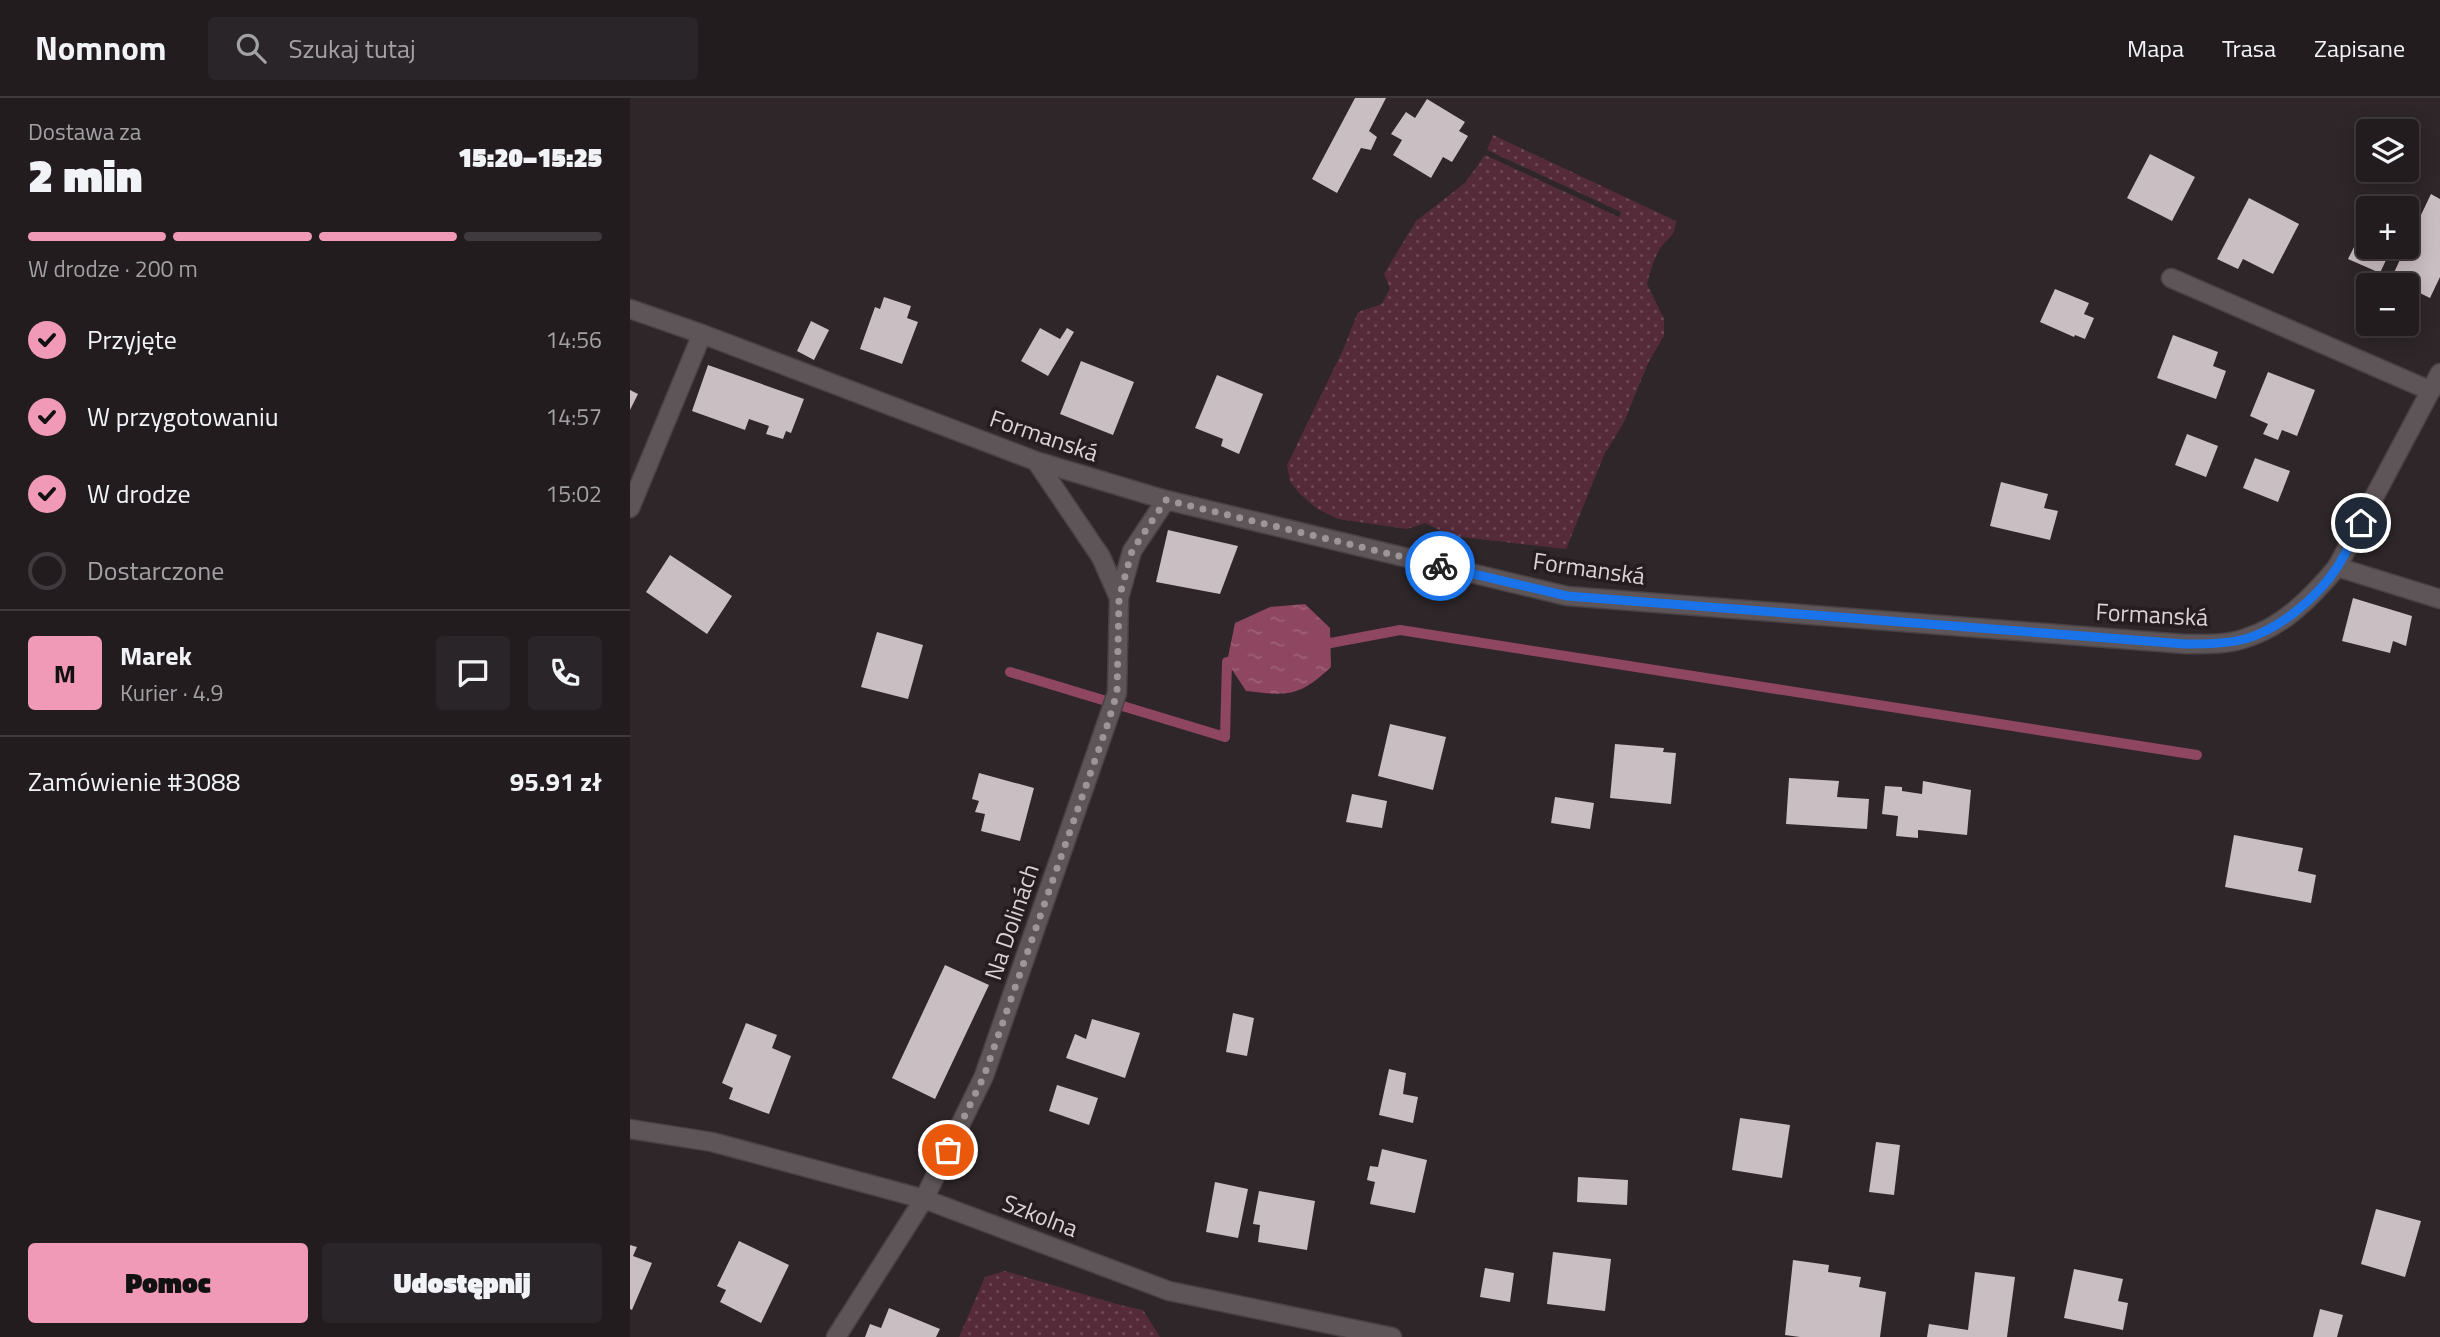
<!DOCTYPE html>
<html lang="pl">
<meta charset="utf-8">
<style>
body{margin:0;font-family:"Titillium Web",sans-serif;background:#2a2528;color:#f1f3f6;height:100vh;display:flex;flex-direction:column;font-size:26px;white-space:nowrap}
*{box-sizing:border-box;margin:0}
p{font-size:23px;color:#a2a1a4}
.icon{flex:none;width:38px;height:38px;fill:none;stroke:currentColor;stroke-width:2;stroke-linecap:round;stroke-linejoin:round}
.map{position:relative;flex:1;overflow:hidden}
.panel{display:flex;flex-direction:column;background:#221c1f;width:630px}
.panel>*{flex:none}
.fabs{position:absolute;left:1726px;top:21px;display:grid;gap:14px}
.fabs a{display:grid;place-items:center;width:63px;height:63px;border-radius:7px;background:#221c1f;box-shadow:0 4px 18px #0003,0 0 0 2px #3f3a3d;font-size:35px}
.pin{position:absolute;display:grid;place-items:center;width:60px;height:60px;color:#fff;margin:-30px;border:4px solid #fff;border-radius:50%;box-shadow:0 2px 7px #0007}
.courier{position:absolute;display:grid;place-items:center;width:70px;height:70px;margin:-35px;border:5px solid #1a73e8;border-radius:50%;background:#fff;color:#222;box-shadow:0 2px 9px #0007}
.summary em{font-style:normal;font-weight:800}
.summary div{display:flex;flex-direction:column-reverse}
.summary{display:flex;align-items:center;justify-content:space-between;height:119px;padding:0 28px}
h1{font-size:46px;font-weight:800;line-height:52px}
.bar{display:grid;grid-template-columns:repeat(4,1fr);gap:10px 7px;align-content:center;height:84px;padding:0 28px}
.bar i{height:9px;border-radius:5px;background:#3f3a3d}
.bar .on{background:#f09ab7}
.bar p{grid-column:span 4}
.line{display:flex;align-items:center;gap:18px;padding:0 28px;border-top:2px solid #3f3a3d}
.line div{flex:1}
.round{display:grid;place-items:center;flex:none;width:74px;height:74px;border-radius:7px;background:#2a2528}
ol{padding:0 28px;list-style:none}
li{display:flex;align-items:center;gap:21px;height:77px}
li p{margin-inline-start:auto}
li .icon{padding:7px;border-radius:50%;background:#f09ab7;color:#111;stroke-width:4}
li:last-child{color:#a2a1a4}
li i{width:38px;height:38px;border:4px solid #3f3a3d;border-radius:50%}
.primary-button{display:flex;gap:14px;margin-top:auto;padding:14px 28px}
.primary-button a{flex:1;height:80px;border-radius:7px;background:#f09ab7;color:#111;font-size:28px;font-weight:800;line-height:80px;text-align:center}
.primary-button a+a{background:#2a2528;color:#f1f3f6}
header{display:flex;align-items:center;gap:42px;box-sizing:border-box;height:98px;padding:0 35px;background:#221c1f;border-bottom:2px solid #3f3a3d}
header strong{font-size:33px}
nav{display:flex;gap:38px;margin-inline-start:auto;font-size:24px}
.search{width:490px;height:63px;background:#2a2528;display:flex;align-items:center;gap:18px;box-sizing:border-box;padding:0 24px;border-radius:7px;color:#a2a1a4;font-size:26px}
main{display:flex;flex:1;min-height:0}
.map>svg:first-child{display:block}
.grass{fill:url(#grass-dots)}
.water{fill:url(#water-ripples)}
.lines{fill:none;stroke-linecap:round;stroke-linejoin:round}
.stream{stroke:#8f4661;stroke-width:10}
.building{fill:#c9bec1}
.street-casing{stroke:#494244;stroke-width:21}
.street{stroke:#5e5558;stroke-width:18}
.done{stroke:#9d9699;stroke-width:7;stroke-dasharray:0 12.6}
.route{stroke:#1a73e8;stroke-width:9}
.labels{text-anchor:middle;stroke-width:7;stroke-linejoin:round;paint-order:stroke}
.street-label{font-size:24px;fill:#d9d3d5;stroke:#251d1f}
</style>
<header>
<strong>Nomnom</strong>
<div class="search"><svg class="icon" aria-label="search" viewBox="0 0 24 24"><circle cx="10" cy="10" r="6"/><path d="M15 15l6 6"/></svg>Szukaj tutaj</div>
<nav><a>Mapa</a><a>Trasa</a><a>Zapisane</a></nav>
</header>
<main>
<section class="panel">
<div class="summary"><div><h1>2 min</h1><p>Dostawa za</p></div><em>15:20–15:25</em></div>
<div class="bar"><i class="on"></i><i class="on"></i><i class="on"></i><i></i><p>W drodze · 200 m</p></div>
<ol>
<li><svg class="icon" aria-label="check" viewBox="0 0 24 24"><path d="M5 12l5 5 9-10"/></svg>Przyjęte<p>14:56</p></li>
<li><svg class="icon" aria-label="check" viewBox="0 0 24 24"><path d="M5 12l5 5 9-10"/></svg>W przygotowaniu<p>14:57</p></li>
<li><svg class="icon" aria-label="check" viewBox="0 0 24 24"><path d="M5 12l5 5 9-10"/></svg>W drodze<p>15:02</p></li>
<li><i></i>Dostarczone</li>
</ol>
<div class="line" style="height:126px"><b class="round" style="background:#f09ab7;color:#111">M</b><div><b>Marek</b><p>Kurier · 4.9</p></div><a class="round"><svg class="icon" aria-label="chat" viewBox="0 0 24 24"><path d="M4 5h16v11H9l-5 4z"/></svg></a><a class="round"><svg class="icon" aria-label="phone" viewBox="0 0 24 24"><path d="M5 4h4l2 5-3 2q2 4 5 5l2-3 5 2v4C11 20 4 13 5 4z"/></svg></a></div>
<div class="line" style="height:91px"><div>Zamówienie #3088</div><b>95.91 zł</b></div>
<div class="primary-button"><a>Pomoc</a><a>Udostępnij</a></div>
</section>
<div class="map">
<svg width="1810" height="1239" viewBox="0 0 1810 1239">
<defs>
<pattern id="grass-dots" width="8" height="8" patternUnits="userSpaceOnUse" patternTransform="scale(1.75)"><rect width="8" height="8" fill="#552b3a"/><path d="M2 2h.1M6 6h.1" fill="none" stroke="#6d4956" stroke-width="1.8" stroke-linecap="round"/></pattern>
<pattern id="water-ripples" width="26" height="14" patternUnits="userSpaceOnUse" patternTransform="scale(1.75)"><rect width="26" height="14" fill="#8f4661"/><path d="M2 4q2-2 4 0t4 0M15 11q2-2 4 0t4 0" fill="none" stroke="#9e6077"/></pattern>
</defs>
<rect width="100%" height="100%" fill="#2e2629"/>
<path class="grass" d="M863,37l183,86c-2,19 -8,15 -17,29 -6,11 -9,22 -12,34l17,35v17l-15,25 -25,61 -20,33 -38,94 -114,-13 -27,-13 -18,6 -69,-10 -22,-11 -17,-15 -9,-12 -3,-16 56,-115 15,-38 24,-8 8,-16 -6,-14 32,-53 49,-38 20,-28 134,62 2,-5 -134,-62z
M375,1173l115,34 23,5 17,27h-201l26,-60z"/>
<path class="water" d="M675,506l25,24 1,39c-32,30 -43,29 -85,24l-19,-29 8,-39 35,-16z"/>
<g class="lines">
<path class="stream" d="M690,547l80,-15 797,125
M380,574l215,65 2,-75 13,-3"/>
</g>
<path class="building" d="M725,0h31l-17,33 8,6 -6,13 -10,-2 -24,45 -25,-14z
M797,1l38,23 -6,9 9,5 -16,26 -9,-5 -12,21 -38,-23 9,-15 -11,-6 15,-22 9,6z
M1520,56l45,23 -23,44 -45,-23z
M1801,96l9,5v78l-10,21 -39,-19 20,-43 -5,-2v-14l4,-7 10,4z
M1619,100l50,26 -26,50 -30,-15 -5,10 -21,-10z
M1725,147l31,15 -6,13 -32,-14z
M1425,191l34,14 -5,11 10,4 -9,21 -10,-4 -1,2 -34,-15z
M254,199l27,9 -4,12 11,4 -16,42 -42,-15 15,-42 5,2z
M181,223l18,9 -15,30 -17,-9z
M410,230l20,11 7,-11 7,4 -26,44 -27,-15z
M1543,237l45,17 -5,14 13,5 -10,28 -59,-21z
M451,263l53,21 -21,53 -53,-21z
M78,267l96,34 -13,34 -5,-2 -3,8 -17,-5 3,-8 -20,-7 -4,11 -53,-19z
M1638,274l47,18 -18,46 -15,-6 -4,10 -15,-6 5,-10 -18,-8z
M587,277l46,19 -24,60 -18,-8 2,-7 -28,-11z
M0,292l8,4 -8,16z
M1557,336l31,12 -12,31 -31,-12z
M1625,360l35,13 -12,31 -35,-14z
M1371,384l47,12 -4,14 14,3 -8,29 -60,-14z
M538,432l70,16 -18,48 -64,-12z
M40,457l62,41 -25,38 -61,-42z
M1723,500l59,18 -6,30 -13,-5 -3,12 -48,-12z
M247,534l46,13 -15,54 -47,-12z
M760,626l56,13 -13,53 -55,-14z
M985,646l49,4 -1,4 13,1 -5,51 -61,-6z
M349,675l55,15 -14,53 -39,-10 4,-17 -10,-2 4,-11 -7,-2z
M1159,680l50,3 -2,16 32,2 -2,30 -81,-5z
M1293,683l48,9 -4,45 -49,-5v8l-22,-2 2,-20 -16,-2 3,-28 17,1v4l20,3z
M722,696l35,7 -5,27 -36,-6z
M925,699l39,6 -4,26 -39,-6z
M1604,737l69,13 -5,23 18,4 -5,28 -86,-16z
M315,867l44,20 -54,114 -43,-21z
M603,915l21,5 -7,38 -21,-4z
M462,921l48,14 -15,45 -59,-20 9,-24 11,5z
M116,925l31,12 -5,13 19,8 -22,58 -40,-15 4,-11 -11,-5z
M759,971l17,4 -3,21 15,3 -5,26 -34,-8z
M427,987l41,13 -9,27 -40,-14z
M1110,1020l50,7 -8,53 -50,-8z
M1246,1044l24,3 -6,50 -25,-3z
M752,1051l45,11 -12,53 -45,-9 5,-22 -8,-2 3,-14 8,1z
M948,1079l50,3 -1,25 -50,-3z
M585,1084l33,7 -10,49 -32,-6z
M629,1093l56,10 -8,49 -49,-8 2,-17 -7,-1z
M1746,1111l45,12 -16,56 -44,-13z
M109,1143l50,24 -28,58 -41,-21 6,-12 -9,-4z
M0,1147l7,2 -4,9 19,7 -20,47 -2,-1z
M923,1154l58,7 -6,52 -58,-7z
M1163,1162l36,5 -1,7 33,5 -2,10 27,5 -6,45h-80l-15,-2z
M855,1170l29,5 -4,29 -30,-5z
M1444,1171l49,10 -5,22 10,2 -5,27 -59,-12z
M1345,1174l40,5 -8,60h-80l2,-13 39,6z
M259,1210l51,21 -4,8h-71l5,-13 11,4z
M1690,1211l23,6 -6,22h-24z"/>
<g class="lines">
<defs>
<path id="street" d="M1541,180l260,113
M0,211l72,25 334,127 130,39 401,96 618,48c21,0 42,1 61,-6 37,-11 67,-42 91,-71l103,-194
M406,363l65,96 18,41
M0,410l72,-174
M1707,469l103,32
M0,1031l82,13 212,57 245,92 223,46
M206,1239l88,-138 60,-123 133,-383 2,-95 13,-47 34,-51"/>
</defs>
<use href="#street" class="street-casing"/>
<use href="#street" class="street"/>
</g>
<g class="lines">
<path class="done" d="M318,1052l36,-74 123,-350 10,-33 2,-95 13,-47 34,-51 274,66"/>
<path class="route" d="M810,468l127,30 618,48c20,0 40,0 60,-5 35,-10 73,-42 93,-73 8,-13 15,-29 23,-43"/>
</g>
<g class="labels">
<g class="street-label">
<text transform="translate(414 338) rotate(19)" y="8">Formanská</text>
<text transform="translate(959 471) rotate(8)" y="8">Formanská</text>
<text transform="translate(1522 517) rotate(3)" y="8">Formanská</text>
<text transform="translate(382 824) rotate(-71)" y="8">Na Dolinách</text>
<text transform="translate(410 1118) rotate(21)" y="8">Szkolna</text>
</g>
</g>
</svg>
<div class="fabs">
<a><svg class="icon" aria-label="layers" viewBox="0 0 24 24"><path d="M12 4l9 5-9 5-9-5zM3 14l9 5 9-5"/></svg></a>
<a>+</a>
<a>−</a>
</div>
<div class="pin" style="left:318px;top:1052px;background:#ea580c"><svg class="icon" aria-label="bag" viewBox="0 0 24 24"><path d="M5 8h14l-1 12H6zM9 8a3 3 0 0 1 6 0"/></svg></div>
<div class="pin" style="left:1731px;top:425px;background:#1f2937"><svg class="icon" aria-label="home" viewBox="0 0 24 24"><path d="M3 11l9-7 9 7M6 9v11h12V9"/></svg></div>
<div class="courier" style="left:810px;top:468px"><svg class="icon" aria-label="bike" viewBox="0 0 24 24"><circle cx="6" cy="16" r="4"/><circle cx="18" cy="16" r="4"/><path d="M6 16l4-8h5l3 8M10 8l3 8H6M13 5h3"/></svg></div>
</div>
</main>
